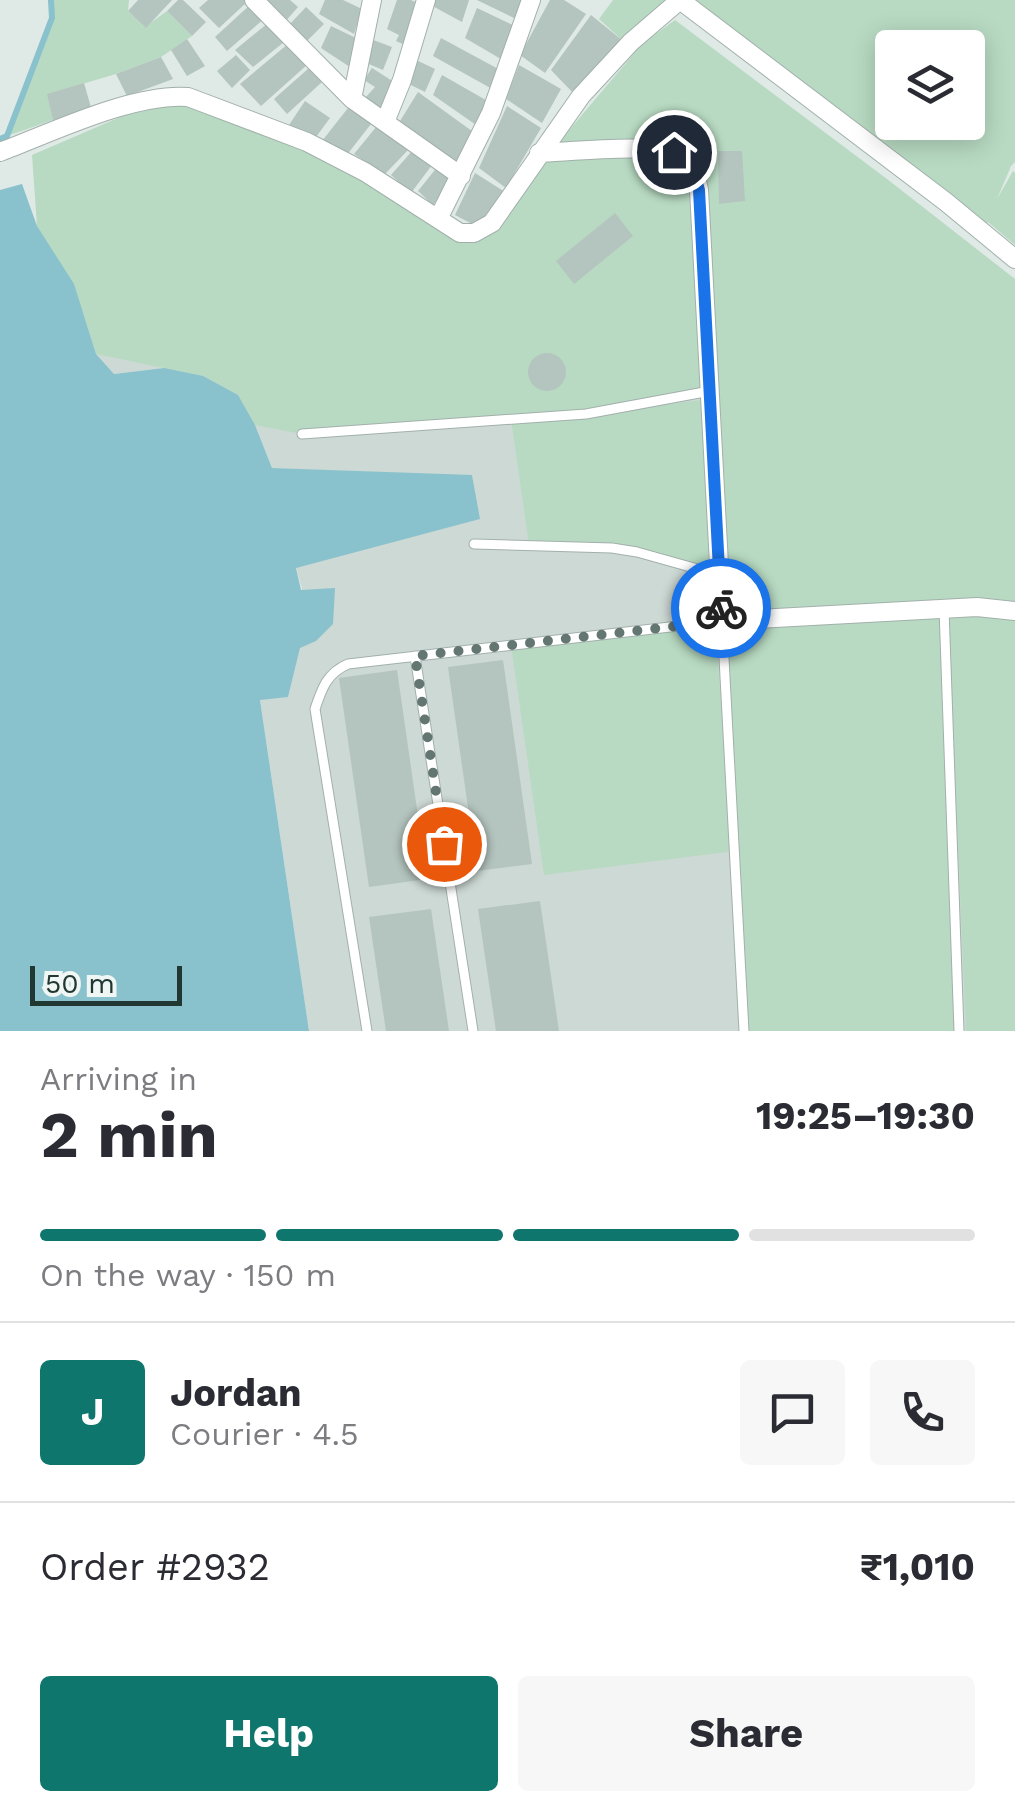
<!DOCTYPE html>
<meta charset="utf-8">
<style>
body{margin:0;font-family:"Work Sans",sans-serif;background:#f7f7f7;color:#2b2b33;height:100vh;display:flex;flex-direction:column;font-size:38px;white-space:nowrap}
*{box-sizing:border-box;margin:0}
p{font-size:32px;color:#7c7c81}
.icon{flex:none;width:55px;height:55px;fill:none;stroke:currentColor;stroke-width:2;stroke-linecap:round;stroke-linejoin:round}
.map{position:relative;height:1031px;overflow:hidden}
.drawer{display:flex;flex-direction:column;background:#fff;flex:1}
.drawer>*{flex:none}
.fabs{position:absolute;left:875px;top:30px;display:grid;gap:20px}
.fabs a{display:grid;place-items:center;width:110px;height:110px;border-radius:10px;background:#fff;box-shadow:0 5px 25px #0003;font-size:50px}
.scale{position:absolute;left:30px;bottom:25px;width:152px;box-sizing:border-box;padding-left:10px;border:5px solid #213832;border-top:0;font-size:28px;line-height:35px;white-space:nowrap;color:#213832;-webkit-text-stroke:8px #eff6f3;paint-order:stroke}
.pin{position:absolute;display:grid;place-items:center;width:85px;height:85px;color:#fff;margin:-42px;border:5px solid #fff;border-radius:50%;box-shadow:0 2px 10px #0007}
.courier{position:absolute;display:grid;place-items:center;width:100px;height:100px;margin:-50px;border:8px solid #1a73e8;border-radius:50%;background:#fff;color:#222;box-shadow:0 2px 12px #0007}
.overview em{font-style:normal;font-weight:700}
.overview div{display:flex;flex-direction:column-reverse}
.overview{display:flex;align-items:center;justify-content:space-between;height:170px;padding:0 40px}
h1{font-size:65px;font-weight:700;line-height:75px}
.bar{display:grid;grid-template-columns:repeat(4,1fr);gap:15px 10px;align-content:center;height:120px;padding:0 40px}
.bar i{height:12px;border-radius:8px;background:#e1e1e2}
.bar .current{background:#0f766e}
.bar p{grid-column:span 4}
.line{display:flex;align-items:center;gap:25px;padding:0 40px;border-top:2px solid #e1e1e2}
.line div{flex:1}
.round{display:grid;place-items:center;flex:none;width:105px;height:105px;border-radius:10px;background:#f7f7f7}
.action{display:flex;gap:20px;margin-top:auto;padding:20px 40px}
.action a{flex:1;height:115px;border-radius:10px;background:#0f766e;color:#fff;font-size:40px;font-weight:700;line-height:115px;text-align:center}
.action a+a{background:#f7f7f7;color:#2b2b33}
.map>svg:first-child{display:block}
.built{fill:#cdd9d4}
.green{fill:#b8dac2;fill-rule:evenodd}
.water{fill:#89c1cc}
.lines{fill:none;stroke-linecap:round;stroke-linejoin:round}
.stream{stroke:#89c1cc;stroke-width:6}
.building{fill:#b4c4be}
.service-casing{stroke:#a2b0ac;stroke-width:11}
.minor-casing{stroke:#a2b0ac;stroke-width:20}
.service{stroke:#fff;stroke-width:9}
.minor{stroke:#fff;stroke-width:18}
.done{stroke:#647671;stroke-width:10;stroke-dasharray:0 18}
.route{stroke:#1a73e8;stroke-width:12}
</style>
<div class="map">
<svg width="1015" height="1031" viewBox="0 0 1015 1031">
<rect width="100%" height="100%" fill="#dfe9e5"/>
<path class="built" d="M664,42l351,253v736h-706l-49,-332 28,-2 12,-50 16,-6 -20,-74 183,-48 -7,-43 -200,-8 -17,-43 -91,-57 -50,6 -18,-20 -8,-25 295,-81 74,14z"/>
<path class="green" d="M51,0h78l-1,11 17,16 22,-16 25,25 -31,21 -45,17 -68,20 5,26 -46,16 45,-118z
M613,0h67l-57,41 -24,-22z
M680,0h335v162l-4,4 -14,33 16,-28 2,2v72l-27,-23 -5,10zM892,48h76v74h-76z
M675,20l212,159 128,100v327l-288,8 -24,-431 -26,-36 -20,-6 -25,5 -78,2 88,-104z
M169,96l138,46 167,91 65,-80 124,-4 31,21 16,221 -99,20 99,-12 -2,173 -71,-20 -108,-7 -18,-126 -209,15 -47,-9 -17,-30 -35,-19 -107,-22 -13,-41 -46,-87 -5,-71z
M948,613l67,5v413h-49z
M945,614l11,417h-209l-20,-404z
M714,622l21,229 -191,24 -33,-230z"/>
<path class="water" d="M22,184l15,42 37,58 22,70 18,20 50,-6 39,8 35,19 17,30 17,43 200,7 8,44 -184,49 5,22 34,-2 -2,36 -17,17 -16,7 -12,49 -28,3 49,331h-309v-841z"/>
<g class="lines">
<path class="stream" d="M0,139l7,-3 45,-118 -1,-18"/>
</g>
<path class="building" d="M138,0h34l-26,28 -18,-17z
M178,0h5l23,22 -14,14 -25,-25z
M208,0h37l2,2 -28,26 -20,-20z
M265,0h25l8,7 -14,16z
M325,0h18l19,9 -8,25 -35,-20z
M397,0h14l10,5 -12,42 -13,-6 3,-6 -12,-6z
M428,0h41l-7,22 -35,-19z
M477,0h49l-8,20z
M550,0h14l22,14 -41,59 -25,-18z
M251,4l14,14 -38,33 -12,-14z
M306,7l18,17 -19,19 -16,-18z
M477,8l40,19 -11,35 -41,-24z
M591,15l32,26 -47,55 -25,-26z
M268,23l16,19 -31,25 -18,-17z
M331,26l29,14 -10,27 -29,-19z
M368,38l24,9 -9,23 -19,-8z
M441,38l61,33 -8,19 -61,-34z
M187,39l18,27 -18,10 -16,-26z
M288,44l20,20 -47,42 -21,-22z
M236,55l14,15 -18,18 -15,-17z
M161,57l12,22 -46,17 -11,-22z
M414,59l21,10 -10,23 -20,-10z
M519,65l42,24 -19,34 -36,-24z
M309,68l13,14 -35,32 -13,-15z
M372,68l25,16 -13,28 -18,-15 9,-10 -11,-7z
M442,75l49,28 -12,24 -46,-32z
M84,83l8,28 -39,9 -6,-26z
M418,92l58,42 -17,32 -59,-45z
M305,101l25,17 -14,19 -27,-12z
M507,106l34,22 -35,60 -27,-20z
M348,108l23,16 -25,32 -24,-15z
M377,126l32,23 -24,25 -31,-20z
M413,150l19,15 -21,28 -20,-18z
M718,151h24l3,50 -26,3z
M438,166l16,11 -21,28 -15,-14z
M475,173l30,19 -14,22 -17,11 -19,-10z
M615,213l18,23 -59,48 -18,-23z
M528 372a19 19 0 1 1 38 0a19 19 0 1 1-38 0Z
M503,660l29,204 -55,7 -29,-204z
M397,670l30,209 -58,8 -30,-209z
M540,901l19,130h-63l-18,-122z
M431,909l18,122h-63l-17,-114z"/>
<g class="lines">
<defs>
<path id="service" d="M302,434l284,-20 124,-23
M474,544l138,4 25,4 82,23
M944,609l15,422
M415,656l58,375
M367,1031l-52,-322c7,-21 12,-36 33,-45l374,-43 22,410"/>
<path id="minor" d="M254,0l98,99 109,77
M680,0l266,202 69,57
M352,99l20,-99
M385,122l17,-42 24,-80
M0,152c53,-20 133,-59 188,-55l119,45 58,30 95,61h14l18,-10 89,-127 50,-54 49,-42
M539,153c30,-1 121,-11 142,3 12,9 15,20 18,34l23,431 255,-14 38,4
M438,219l53,-106 40,-113"/>
</defs>
<use href="#service" class="service-casing"/>
<use href="#minor" class="minor-casing"/>
<use href="#service" class="service"/>
<use href="#minor" class="minor"/>
</g>
<g class="lines">
<path class="done" d="M444,844l-29,-188 307,-35 -1,-13"/>
<path class="route" d="M674,152c17,10 20,20 25,38l22,418"/>
</g>
</svg>
<div class="fabs">
<a><svg class="icon" aria-label="layers" viewBox="0 0 24 24"><path d="M12 4l9 5-9 5-9-5zM3 14l9 5 9-5"/></svg></a>
</div>
<div class="scale">50 m</div>
<div class="pin" style="left:444px;top:844px;background:#ea580c"><svg class="icon" aria-label="bag" viewBox="0 0 24 24"><path d="M5 8h14l-1 12H6zM9 8a3 3 0 0 1 6 0"/></svg></div>
<div class="pin" style="left:674px;top:152px;background:#1f2937"><svg class="icon" aria-label="home" viewBox="0 0 24 24"><path d="M3 11l9-7 9 7M6 9v11h12V9"/></svg></div>
<div class="courier" style="left:721px;top:608px"><svg class="icon" aria-label="bike" viewBox="0 0 24 24"><circle cx="6" cy="16" r="4"/><circle cx="18" cy="16" r="4"/><path d="M6 16l4-8h5l3 8M10 8l3 8H6M13 5h3"/></svg></div>
</div>
<section class="drawer">
<div class="overview"><div><h1>2 min</h1><p>Arriving in</p></div><em>19:25–19:30</em></div>
<div class="bar"><i class="current"></i><i class="current"></i><i class="current"></i><i></i><p>On the way · 150 m</p></div>
<div class="line" style="height:180px"><b class="round" style="background:#0f766e;color:#fff">J</b><div><b>Jordan</b><p>Courier · 4.5</p></div><a class="round"><svg class="icon" aria-label="chat" viewBox="0 0 24 24"><path d="M4 5h16v11H9l-5 4z"/></svg></a><a class="round"><svg class="icon" aria-label="phone" viewBox="0 0 24 24"><path d="M5 4h4l2 5-3 2q2 4 5 5l2-3 5 2v4C11 20 4 13 5 4z"/></svg></a></div>
<div class="line" style="height:130px"><div>Order #2932</div><b>₹1,010</b></div>
<div class="action"><a>Help</a><a>Share</a></div>
</section>
